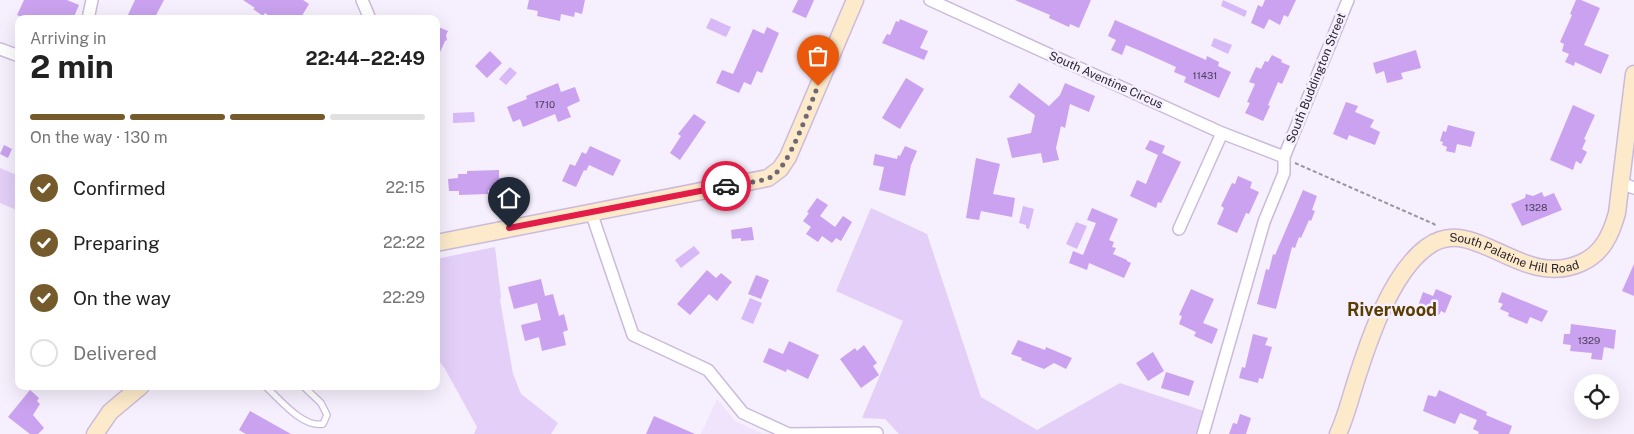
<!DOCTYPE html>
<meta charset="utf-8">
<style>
body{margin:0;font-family:"Public Sans",sans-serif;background:#f2f2f2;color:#222;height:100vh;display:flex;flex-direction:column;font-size:19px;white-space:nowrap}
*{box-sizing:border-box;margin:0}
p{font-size:16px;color:#767676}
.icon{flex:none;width:28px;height:28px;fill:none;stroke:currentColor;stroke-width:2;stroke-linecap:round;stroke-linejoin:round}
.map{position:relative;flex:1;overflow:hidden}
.side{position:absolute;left:15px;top:15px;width:425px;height:375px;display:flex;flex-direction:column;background:#fff;border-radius:10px;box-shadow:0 5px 20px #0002}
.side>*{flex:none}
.tools{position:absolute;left:1574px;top:374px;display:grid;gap:10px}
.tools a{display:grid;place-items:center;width:45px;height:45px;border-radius:50%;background:#fff;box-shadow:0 5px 20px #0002;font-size:25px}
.pin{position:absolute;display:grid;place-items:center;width:42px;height:42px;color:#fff;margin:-51px -21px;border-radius:50% 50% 50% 0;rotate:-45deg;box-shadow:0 0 5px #0007}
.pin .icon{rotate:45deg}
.courier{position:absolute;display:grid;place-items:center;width:50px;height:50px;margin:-25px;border:4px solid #e11d48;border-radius:50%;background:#fff;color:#222;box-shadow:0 1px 6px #0007}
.summary em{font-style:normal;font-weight:700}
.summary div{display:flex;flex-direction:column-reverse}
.summary{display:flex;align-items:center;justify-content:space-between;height:85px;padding:0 15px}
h1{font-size:32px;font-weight:700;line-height:38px}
.bar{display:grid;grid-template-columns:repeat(4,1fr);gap:8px 5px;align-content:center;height:60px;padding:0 15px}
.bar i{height:6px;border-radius:4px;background:#e0e0e0}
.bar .selected{background:#755a2c}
.bar p{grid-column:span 4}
ol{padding:0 15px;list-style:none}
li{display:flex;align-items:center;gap:15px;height:55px}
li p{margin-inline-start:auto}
li .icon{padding:5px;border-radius:50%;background:#755a2c;color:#fff;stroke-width:4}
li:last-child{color:#767676}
li i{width:28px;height:28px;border:2px solid #e0e0e0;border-radius:50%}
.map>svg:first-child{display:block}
.built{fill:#f0e4fd}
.green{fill:#e3cff7}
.water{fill:#d8b9f7}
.building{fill:#caa2ef}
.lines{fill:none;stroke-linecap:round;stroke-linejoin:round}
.lane-casing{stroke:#cbbadc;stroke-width:8}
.street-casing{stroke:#cbbadc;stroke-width:14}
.secondary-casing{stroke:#cbbadc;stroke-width:19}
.path{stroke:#9a93a1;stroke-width:2;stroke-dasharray:4 2.5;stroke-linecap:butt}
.lane{stroke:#fff;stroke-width:5.5}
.street{stroke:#fff;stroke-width:11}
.secondary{stroke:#fceaca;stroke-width:16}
.done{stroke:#6e6774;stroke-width:5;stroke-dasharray:0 9}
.route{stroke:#e11d48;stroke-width:6}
.labels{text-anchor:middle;stroke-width:5;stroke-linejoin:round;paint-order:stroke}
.number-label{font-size:10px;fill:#4e3f5c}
.street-label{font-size:12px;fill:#251e2b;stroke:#f6effd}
.district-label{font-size:18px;font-weight:bold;fill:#593d00;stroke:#f6effd}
</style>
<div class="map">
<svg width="1634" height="434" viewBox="0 0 1634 434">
<rect width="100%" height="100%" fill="#f6effd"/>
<path class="built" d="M717,399l18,22 28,13h-62z"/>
<path class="green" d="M0,168l19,8v35l-19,-8z
M871,208l56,26 54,163 56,33 83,-47 84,28 -7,23h-298l-14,-15 -23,-1 41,-97 -67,-30z
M495,247l6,50 -1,3 13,74 8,20 37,29 -7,11h-77l3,-7 -32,-58 -9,-12v-98z"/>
<path class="water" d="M1223,0l24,11 -2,6 -24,-11z
M711,18l20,9 -5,10 -20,-9z
M1214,38l18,7 -4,9 -17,-8z
M510,67l7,6 -11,12 -7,-6z
M474,112l1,10 -22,1v-10z
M1023,206l11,3 -5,20 -3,-1v-3l-7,-2z
M1076,222l11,4 -10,23 -11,-5z
M694,246l6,7 -19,15 -6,-8z
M750,298l12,5 -9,21 -12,-5z"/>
<path class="building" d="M24,0h43l12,5 -6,14h-47l-9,-4z
M135,0h29l-10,19h-28z
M243,0h60l6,4 -9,15h-26l-9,-6 -2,3 -10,-7 2,-1z
M529,0h56l-3,14 -7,-2 -1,5 -13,-3 -1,7 -23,-5 1,-5 -11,-2z
M798,0h16l-8,18 -14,-6z
M1015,0h76l-12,28 -9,-4 -1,3 -20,-9 1,-3z
M1265,0h31l-8,17 -4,-2 -4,10 -11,-6 -5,10 -13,-6 7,-18 4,2z
M1576,0h5l19,8 -16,37 25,10 -8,19 -26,-12 -1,4 -9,-4 4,-8 -7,-3 2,-7 -4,-2 12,-27 -2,-1z
M900,19l28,12 -8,17 8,3 -4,9 -42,-17 5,-9 3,1 6,-14 3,1z
M1115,20l91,40 1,-4 12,6 -1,4 13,6 -12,26 -35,-16 2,-5 -12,-5 2,-5 -33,-15 -17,-7 -4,10 -11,-5 5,-10 -8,-4z
M436,26l12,5 -2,4 1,5 -2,1 -9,20z
M767,27l12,6 -17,40 -5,-2 -6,14 -7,-3 -5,11 -23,-10 6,-13 11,4 20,-45 11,5z
M1416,50l5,18 -20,5 2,6 -16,4 -3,-12 -8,3 -3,-11z
M490,51l12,12 -15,15 -12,-12z
M1272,55l10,5 -1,2 9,4 -8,18 -4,-2 -10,23 2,1 -7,15 -18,-8 5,-10 -3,-1 8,-18 -6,-2 7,-15 5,2 4,-8 3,1z
M906,78l18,11 -24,40 -18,-11z
M558,83l3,9 14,-5 5,14 -13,6 4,10 -13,5 -3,-8 -32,13 -3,-8 -7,3 -6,-15 20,-8 -1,-3z
M1019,83l30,23 11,-11 5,-12 30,13 -6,16 -19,-8 -5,24 -4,-2 -5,22 3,12 -16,3 -2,-10 -29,5 -5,-20 24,-5 4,-18 -26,-18z
M1346,102l12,4 -3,6 19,8 -4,7 10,5 -5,13 -26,-10 -2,5 -14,-6z
M1573,105l22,10 -11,24 2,1 -4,9 5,3 -6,12 -5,-3 -3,9 -23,-10z
M694,114l12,8 -26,38 -10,-7 11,-17 -3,-2z
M1448,125l27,7 -4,15 -14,-3 -2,9 -9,-2 1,-4 -5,-2 1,-3 -3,-1 3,-10 3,1z
M1150,140l15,6 -3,7 19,9 -20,41 -3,-1 -2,6 -26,-12 7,-16 9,4 12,-29 -13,-6z
M4,145l8,4 -4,9 -8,-4z
M590,146l31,14 -8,16 -24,-11 -3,6 -2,-1 -8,17 -14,-6 8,-17 5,2 7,-14 4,2z
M905,146l12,5 -6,14 -6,31 -26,-6 5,-23 -11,-2 2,-11 22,5 1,-4 2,1z
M976,158l24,6 -7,30 22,4 -3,19 -31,-6 -2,9 -13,-2z
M499,170v8l15,-1v5h6v4h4l1,18h-13l-1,-14h-23v4l-29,1v-4h-10l-1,-12 10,-1v-4h9v-3z
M1238,176l14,6 -2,6 9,4 -10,22 -3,-1 -9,20 -20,-9 7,-16 -3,-2 11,-23 3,1z
M1303,190l14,6 -5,14 3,1 -4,10 -2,-1 -8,18 -2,-1 -4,11 -3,-1 -16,62 -19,-5 9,-35 3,1 4,-16 2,1z
M1542,192l2,5 10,-4 8,17 -40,16 -11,-22 14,-6 1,-4 7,2z
M817,198l11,7 -8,11 15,11 8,-11 9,6 -11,19 -5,-3 -4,5 -10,-7 -4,6 -12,-8 5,-7 -8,-6 6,-8 -2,-1z
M1092,208l26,11 -9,21 5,2 -2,5 4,1 -3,6 14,6v1l4,2 -7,15 -35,-15 -2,7 -18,-7 4,-12 10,4 13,-32 -9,-3z
M752,227l2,13 -13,1v-3l-9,1 -1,-9z
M1634,264v32l-12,-5z
M707,270l9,8 5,-5 11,9 -15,19 -8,-7 -19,21 -13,-11z
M756,275l13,5 -8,19 -13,-5z
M541,279l4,17 8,-2 6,22 5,-2 4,16 -5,2 3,13 -24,6 -3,-14 -14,4 -4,-16 20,-5 -4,-17 -23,6 -6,-22z
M1191,289l23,10 -11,24 15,6 -6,15 -18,-8 2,-4 -17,-8 3,-8 -3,-1z
M1436,289l16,7 -7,17 -4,-2 -2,4 -21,-9 5,-14 10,4z
M1502,292l46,19 -6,11 -12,-5 -3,7 -19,-8 1,-3 -9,-4 3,-5 -5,-2z
M1571,324l45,6 -2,19 -10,-2 -2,13 -11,-1 1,-6 -22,-2 1,-6 -8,-1 1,-10h6z
M1253,334l15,4 -3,7 7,2 -9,32 -4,-1 -1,5 -19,-5 3,-11 3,1z
M1018,340l27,10 1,-3 26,11 -6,11 -12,-6 -10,6 -23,-9 1,-2 -11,-4z
M789,341l30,14 -11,24 -21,-10 -1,3 -23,-10 6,-14 14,6z
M864,345l13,18 -4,3 6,9 -18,13 -21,-29 15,-11 2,3z
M1153,352l11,19 -16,10 -12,-18z
M1166,372l28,9 -5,15 -28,-8z
M30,390l9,8 -2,3 3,3 -7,11 11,13 -6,6h-8l-22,-17z
M1439,390l48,22 -1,3 26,11 -3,8h-31l1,-2 -6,-3 4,-9 -17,-7 -5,11 -32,-13 5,-16 8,2z
M250,411l41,23h-45l-7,-4z
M1240,414l11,4 -5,16h-17l4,-11 4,1z
M654,416l41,18h-49z"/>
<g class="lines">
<defs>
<path id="lane" d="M265,386c15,13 37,42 58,38l4,-9 -6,-12 -18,-17"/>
<path id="street" d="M362,0l8,19
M930,0l292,133 62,24
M88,19l4,-19
M0,49l19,7
M1621,183l13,5
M591,212l42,123 75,35 35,43 46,21 88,-1
M1179,229l43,-96
M1203,434l61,-212 20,-49v-16l64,-157"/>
<g id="secondary">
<path d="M436,243l332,-65 12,-9 8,-12 67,-157"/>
<path d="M95,434l15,-22 31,-26"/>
<path id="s1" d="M1338,434c7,-15 11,-31 16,-47 13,-42 36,-113 73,-140 47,-35 93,43 154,16 21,-9 30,-28 36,-50l17,-139"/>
</g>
</defs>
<use href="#lane" class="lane-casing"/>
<use href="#street" class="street-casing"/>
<use href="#secondary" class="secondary-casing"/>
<path class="path" d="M1295,163l139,61 3,3"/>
<use href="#lane" class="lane"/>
<use href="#street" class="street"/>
<use href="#secondary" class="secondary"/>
</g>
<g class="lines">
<path class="done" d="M726,186c14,-3 30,-3 43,-8 20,-8 40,-71 49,-92"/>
<path class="route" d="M509,228l217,-42"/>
</g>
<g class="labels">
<g class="number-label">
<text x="1205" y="79">11431</text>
<text x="545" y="108">1710</text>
<text x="1536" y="211">1328</text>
<text x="1589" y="344">1329</text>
</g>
<g class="street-label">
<text transform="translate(1316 78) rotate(-68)" y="4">South Buddington Street</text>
<text transform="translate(1106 80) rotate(24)" y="4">South Aventine Circus</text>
<text dy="4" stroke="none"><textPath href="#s1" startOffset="302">South Palatine Hill Road</textPath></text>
</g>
<g class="district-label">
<text x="1392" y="316">Riverwood</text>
</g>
</g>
</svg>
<div class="tools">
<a><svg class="icon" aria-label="locate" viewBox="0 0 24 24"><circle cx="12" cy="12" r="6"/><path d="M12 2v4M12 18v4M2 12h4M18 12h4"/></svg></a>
</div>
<div class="pin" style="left:818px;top:86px;background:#ea580c"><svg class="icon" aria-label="bag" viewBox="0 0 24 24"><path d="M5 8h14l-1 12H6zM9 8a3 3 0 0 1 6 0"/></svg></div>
<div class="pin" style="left:509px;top:228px;background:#1f2937"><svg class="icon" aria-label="home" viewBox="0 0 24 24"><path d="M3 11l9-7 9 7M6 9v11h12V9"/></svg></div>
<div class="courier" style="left:726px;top:186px"><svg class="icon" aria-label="car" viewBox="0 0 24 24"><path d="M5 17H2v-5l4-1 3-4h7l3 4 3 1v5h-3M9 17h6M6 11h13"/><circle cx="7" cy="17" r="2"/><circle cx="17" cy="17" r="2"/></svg></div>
<section class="side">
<div class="summary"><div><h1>2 min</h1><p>Arriving in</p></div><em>22:44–22:49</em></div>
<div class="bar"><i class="selected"></i><i class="selected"></i><i class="selected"></i><i></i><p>On the way · 130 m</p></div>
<ol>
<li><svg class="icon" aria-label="check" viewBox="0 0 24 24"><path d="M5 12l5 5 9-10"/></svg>Confirmed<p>22:15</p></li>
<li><svg class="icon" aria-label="check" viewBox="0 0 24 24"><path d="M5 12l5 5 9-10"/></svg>Preparing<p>22:22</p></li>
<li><svg class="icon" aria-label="check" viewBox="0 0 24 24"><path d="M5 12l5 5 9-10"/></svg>On the way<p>22:29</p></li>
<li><i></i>Delivered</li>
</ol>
</section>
</div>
